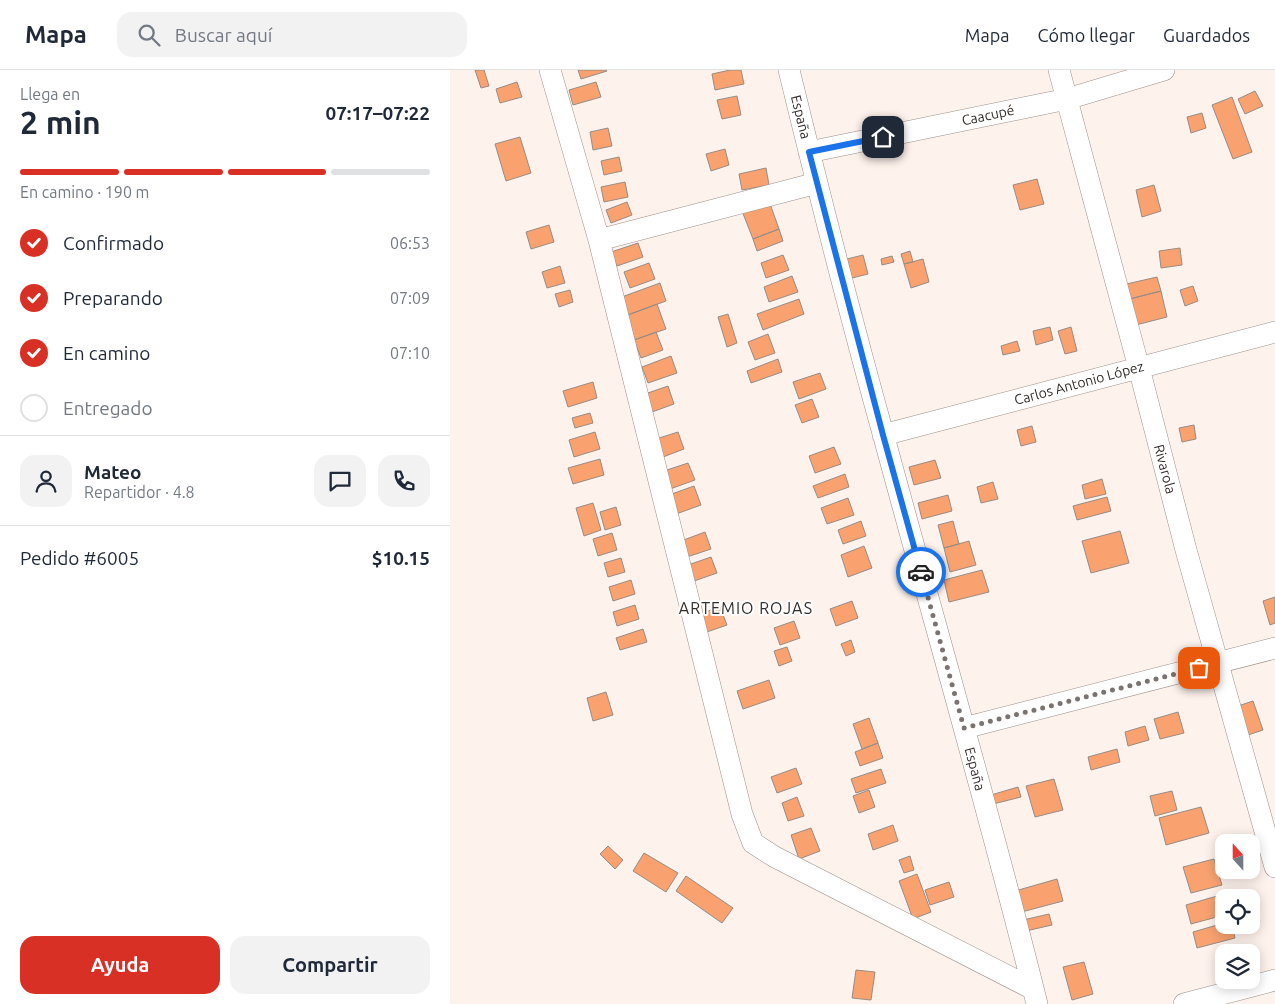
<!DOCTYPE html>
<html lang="es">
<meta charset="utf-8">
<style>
body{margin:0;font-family:Ubuntu,sans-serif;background:#f2f2f3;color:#1f2937;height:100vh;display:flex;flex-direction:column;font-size:19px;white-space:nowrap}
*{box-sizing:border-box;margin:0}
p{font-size:16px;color:#747a83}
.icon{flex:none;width:28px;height:28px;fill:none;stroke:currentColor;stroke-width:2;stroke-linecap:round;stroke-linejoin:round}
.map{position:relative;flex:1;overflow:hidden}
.details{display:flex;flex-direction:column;background:#fff;width:450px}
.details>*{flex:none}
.needle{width:32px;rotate:339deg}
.controls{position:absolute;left:765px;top:764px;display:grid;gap:10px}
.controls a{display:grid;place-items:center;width:45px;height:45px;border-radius:10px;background:#fff;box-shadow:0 2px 12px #0003;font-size:25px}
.pin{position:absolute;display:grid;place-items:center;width:42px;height:42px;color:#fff;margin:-21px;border-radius:10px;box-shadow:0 2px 8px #0006}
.courier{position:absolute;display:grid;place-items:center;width:50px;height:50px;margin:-25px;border:4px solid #1a73e8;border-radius:50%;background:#fff;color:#222;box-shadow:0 1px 6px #0007}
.summary em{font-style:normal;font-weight:700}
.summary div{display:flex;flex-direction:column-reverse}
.summary{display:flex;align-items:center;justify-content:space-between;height:85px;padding:0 20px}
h1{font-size:32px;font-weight:700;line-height:38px}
.bar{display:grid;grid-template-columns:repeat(4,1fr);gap:8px 5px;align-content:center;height:60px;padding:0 20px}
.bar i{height:6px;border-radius:4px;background:#e0e1e3}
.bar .current{background:#d93025}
.bar p{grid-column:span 4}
.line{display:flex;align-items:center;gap:12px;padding:0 20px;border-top:1px solid #e0e1e3}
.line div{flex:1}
.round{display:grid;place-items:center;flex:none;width:52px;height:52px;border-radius:15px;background:#f2f2f3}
ol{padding:0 20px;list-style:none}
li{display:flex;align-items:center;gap:15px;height:55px}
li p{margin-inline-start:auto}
li .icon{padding:5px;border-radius:50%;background:#d93025;color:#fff;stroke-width:4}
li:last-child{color:#747a83}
li i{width:28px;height:28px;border:2px solid #e0e1e3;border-radius:50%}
.button{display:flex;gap:10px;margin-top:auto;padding:10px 20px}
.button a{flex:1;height:58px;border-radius:15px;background:#d93025;color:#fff;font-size:20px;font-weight:700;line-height:58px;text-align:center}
.button a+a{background:#f2f2f3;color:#1f2937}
header{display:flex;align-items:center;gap:30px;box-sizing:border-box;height:70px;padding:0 25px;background:#fff;border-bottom:1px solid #e0e1e3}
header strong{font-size:24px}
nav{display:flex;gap:28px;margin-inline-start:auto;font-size:18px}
.search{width:350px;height:45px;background:#f2f2f3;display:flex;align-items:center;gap:12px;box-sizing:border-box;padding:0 18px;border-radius:15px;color:#747a83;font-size:19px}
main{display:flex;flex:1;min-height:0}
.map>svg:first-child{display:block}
.building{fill:#f9a270;stroke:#988b84}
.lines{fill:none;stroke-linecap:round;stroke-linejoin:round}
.minor-casing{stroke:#9d8f88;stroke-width:22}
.minor{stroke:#fff;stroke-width:21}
.done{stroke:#7a736f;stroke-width:5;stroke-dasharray:0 9}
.route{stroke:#1a73e8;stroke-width:6}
.labels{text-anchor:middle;stroke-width:4;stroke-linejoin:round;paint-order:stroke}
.street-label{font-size:14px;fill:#332e2b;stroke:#fff}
.quarter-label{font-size:16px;letter-spacing:1px;fill:#332e2b;stroke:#fff}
</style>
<header>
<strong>Mapa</strong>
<div class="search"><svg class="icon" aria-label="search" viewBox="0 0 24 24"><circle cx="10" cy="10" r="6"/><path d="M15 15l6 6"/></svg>Buscar aquí</div>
<nav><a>Mapa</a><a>Cómo llegar</a><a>Guardados</a></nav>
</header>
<main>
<section class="details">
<div class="summary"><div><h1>2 min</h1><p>Llega en</p></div><em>07:17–07:22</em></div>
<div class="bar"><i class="current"></i><i class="current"></i><i class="current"></i><i></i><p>En camino · 190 m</p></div>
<ol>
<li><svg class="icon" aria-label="check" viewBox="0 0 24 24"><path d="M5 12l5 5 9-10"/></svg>Confirmado<p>06:53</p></li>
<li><svg class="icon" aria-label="check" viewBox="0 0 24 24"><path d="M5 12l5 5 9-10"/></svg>Preparando<p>07:09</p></li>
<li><svg class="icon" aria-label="check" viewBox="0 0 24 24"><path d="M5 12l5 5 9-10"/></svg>En camino<p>07:10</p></li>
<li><i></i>Entregado</li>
</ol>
<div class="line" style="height:90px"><a class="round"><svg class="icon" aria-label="person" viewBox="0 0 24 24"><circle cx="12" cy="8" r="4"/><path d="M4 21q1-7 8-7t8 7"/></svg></a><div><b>Mateo</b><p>Repartidor · 4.8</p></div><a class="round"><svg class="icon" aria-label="chat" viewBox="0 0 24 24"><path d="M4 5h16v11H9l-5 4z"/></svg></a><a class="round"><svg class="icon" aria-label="phone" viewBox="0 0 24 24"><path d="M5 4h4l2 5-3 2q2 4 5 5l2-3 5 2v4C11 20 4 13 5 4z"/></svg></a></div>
<div class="line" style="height:65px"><div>Pedido #6005</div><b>$10.15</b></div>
<div class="button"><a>Ayuda</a><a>Compartir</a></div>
</section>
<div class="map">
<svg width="825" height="934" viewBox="0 0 825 934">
<rect width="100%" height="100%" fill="#fef2ec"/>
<path class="building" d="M25,0h9l5,16 -8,2z
M128,0h28l1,1 -26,8z
M280,0h11l3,14 -29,6 -3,-16z
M67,12l5,15 -22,6 -4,-14z
M146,12l5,15 -28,8 -4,-15z
M805,21l8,15 -18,8 -7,-15z
M287,26l4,19 -19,4 -5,-19z
M782,27l20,55 -19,7 -21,-54z
M752,43l4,15 -15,5 -4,-16z
M158,58l4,18 -19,4 -3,-18z
M70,67l11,36 -25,8 -11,-37z
M275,79l4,16 -18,6 -5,-17z
M169,87l3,14 -18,4 -3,-14z
M316,98l3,17 -27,5 -3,-16z
M587,109l7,25 -24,6 -7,-25z
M175,112l3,15 -24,5 -3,-15z
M704,115l7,26 -19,6 -6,-27z
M319,131l10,28 -26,10 -11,-28z
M177,132l5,13 -21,8 -5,-13z
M99,155l5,17 -23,7 -5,-17z
M329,159l4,12 -26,10 -4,-12z
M188,173l5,14 -26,9 -6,-14z
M730,178l2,17 -21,3 -2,-17z
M460,181l3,11 -9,2 -3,-10z
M333,185l6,15 -23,8 -5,-15z
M413,185l5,19 -16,4 -5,-19z
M442,186l2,6 -12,3 -1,-6z
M473,189l6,23 -18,6 -7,-24z
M199,193l6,16 -25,9 -6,-16z
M110,196l5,17 -18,5 -5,-16z
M342,206l6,16 -29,10 -5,-15z
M707,207l4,14 -39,10 -4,-15z
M210,213l6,18 -41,15 -6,-18z
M743,216l5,15 -13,5 -5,-16z
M120,220l3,12 -14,5 -4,-13z
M711,221l6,26 -39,10 -6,-26z
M349,229l5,15 -41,16 -6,-16z
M207,234l9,25 -32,11 -9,-24z
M278,244l9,29 -10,4 -9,-30z
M600,257l3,13 -17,5 -3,-14z
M621,257l6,24 -12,3 -7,-23z
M206,262l7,18 -22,8 -7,-18z
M318,264l7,19 -20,7 -7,-18z
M567,271l3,10 -17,4 -2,-9z
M221,286l6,17 -29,10 -6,-16z
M328,289l4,13 -31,11 -4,-12z
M370,303l6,16 -27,10 -6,-17z
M143,312l4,16 -29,9 -5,-16z
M218,316l6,18 -22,8 -7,-18z
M362,329l7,18 -17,6 -7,-18z
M140,343l3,10 -18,5 -3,-10z
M744,355l2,14 -14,3 -3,-14z
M582,356l4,16 -15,4 -4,-16z
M145,362l5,17 -26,8 -5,-17z
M228,362l6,17 -21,8 -7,-18z
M384,377l7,17 -26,9 -6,-17z
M150,389l4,16 -31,9 -5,-16z
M485,390l6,18 -27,7 -5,-18z
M238,393l7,17 -25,9 -6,-18z
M395,404l4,13 -31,11 -5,-12z
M652,409l4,15 -21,5 -3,-14z
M543,412l5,17 -17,4 -4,-16z
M244,416l7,19 -25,9 -7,-19z
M498,425l4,16 -30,8 -4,-16z
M657,427l4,14 -34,9 -4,-14z
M398,428l6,17 -27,9 -6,-16z
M143,433l8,27 -17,6 -8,-28z
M166,437l5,18 -16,5 -5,-18z
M411,451l5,15 -23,8 -5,-14z
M503,451l6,23 -15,4 -6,-23z
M670,461l9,32 -38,10 -9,-32z
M255,462l6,17 -24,8 -6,-16z
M162,463l5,17 -19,6 -5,-17z
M519,471l7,24 -26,7 -6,-24z
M414,476l8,22 -24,9 -7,-22z
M261,487l6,16 -23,8 -6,-16z
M171,488l4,14 -17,5 -4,-14z
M532,500l7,22 -40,10 -5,-22z
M181,510l4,14 -22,7 -4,-14z
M825,527v26l-5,2 -7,-24z
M402,531l6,17 -22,8 -6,-17z
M185,535l4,14 -22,7 -4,-14z
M270,537l7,18 -26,9 -7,-18z
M344,551l6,17 -20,7 -6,-17z
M193,559l4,13 -27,8 -4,-12z
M401,570l4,12 -9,4 -5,-12z
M337,577l5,14 -13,5 -5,-15z
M319,610l6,18 -32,11 -6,-18z
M156,622l7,23 -20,6 -6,-23z
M803,631l10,29 -18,6 -10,-29z
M728,642l6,21 -24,6 -6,-20z
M419,648l9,25 -16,6 -9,-25z
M695,656l4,14 -21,6 -3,-14z
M428,673l5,15 -23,8 -5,-14z
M667,679l3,13 -29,8 -3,-13z
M346,698l6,16 -25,9 -6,-16z
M431,699l5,14 -30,10 -5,-14z
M604,709l9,31 -28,7 -9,-31z
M568,717l3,10 -28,7 -2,-9z
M419,720l6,17 -16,6 -6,-17z
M722,721l5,19 -22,6 -5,-20z
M347,727l7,19 -16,5 -6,-18z
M751,737l8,26 -43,12 -7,-27z
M443,755l5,16 -25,9 -5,-16z
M361,758l9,23 -21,8 -8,-24z
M158,776l15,14 -8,9 -15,-15z
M194,783l34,20 -12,19 -33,-21z
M460,786l4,14 -10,3 -5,-13z
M764,789l8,26 -31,8 -8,-26z
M467,804l14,38 -18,7 -14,-38z
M236,806l47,32 -11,15 -46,-32z
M607,809l6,22 -49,13 -6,-21z
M499,812l5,15 -24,8 -5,-15z
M774,824v21l-33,9 -5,-19z
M599,844l3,11 -26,6 -3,-11z
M774,853v2h8l3,13 -38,10 -4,-16z
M634,892l9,32 -21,6 -9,-33z
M406,900l19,2 -4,28 -19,-2z"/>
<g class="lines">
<defs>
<path id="minor" d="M100,0l49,170 143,574 11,29 22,14 258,132
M339,0c30,123 61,245 95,367 51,189 106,377 153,567
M609,0l80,298 47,182 89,317
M359,82l258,-53 97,-29
M149,170l218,-57
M433,365l392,-103
M514,658l311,-80
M734,934l91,-24"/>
</defs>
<use href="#minor" class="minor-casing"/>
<use href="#minor" class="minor"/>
</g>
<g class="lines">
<path class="done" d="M471,502l43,156 235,-60"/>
<path class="route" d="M433,67l-74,15 74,283 38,137"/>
</g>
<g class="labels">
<g class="street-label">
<text transform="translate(538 45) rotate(-12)" y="5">Caacupé</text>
<text transform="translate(351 47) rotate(76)" y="5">España</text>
<text transform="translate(629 313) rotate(-15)" y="5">Carlos Antonio López</text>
<text transform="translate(715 399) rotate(75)" y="5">Rivarola</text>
<text transform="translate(525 699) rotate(75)" y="5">España</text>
</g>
<g class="quarter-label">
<text x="296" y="544">ARTEMIO ROJAS</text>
</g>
</g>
</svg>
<div class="controls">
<a><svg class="needle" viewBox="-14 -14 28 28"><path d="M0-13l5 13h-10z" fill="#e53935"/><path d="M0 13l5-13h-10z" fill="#747a83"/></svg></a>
<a><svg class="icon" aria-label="locate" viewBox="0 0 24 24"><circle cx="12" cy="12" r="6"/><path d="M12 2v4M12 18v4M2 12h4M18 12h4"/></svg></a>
<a><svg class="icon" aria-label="layers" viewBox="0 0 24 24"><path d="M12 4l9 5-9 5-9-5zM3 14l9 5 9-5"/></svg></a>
</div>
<div class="pin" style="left:749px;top:598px;background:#ea580c"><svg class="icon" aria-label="bag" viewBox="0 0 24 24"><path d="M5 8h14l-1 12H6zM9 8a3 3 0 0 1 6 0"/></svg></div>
<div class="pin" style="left:433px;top:67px;background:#1f2937"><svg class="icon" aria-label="home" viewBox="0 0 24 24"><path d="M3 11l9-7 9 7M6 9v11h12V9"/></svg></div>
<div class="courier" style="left:471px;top:502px"><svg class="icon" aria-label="car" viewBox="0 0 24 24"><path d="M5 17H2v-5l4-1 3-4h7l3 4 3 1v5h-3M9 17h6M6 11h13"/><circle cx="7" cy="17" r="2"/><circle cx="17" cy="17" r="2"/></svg></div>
</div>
</main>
